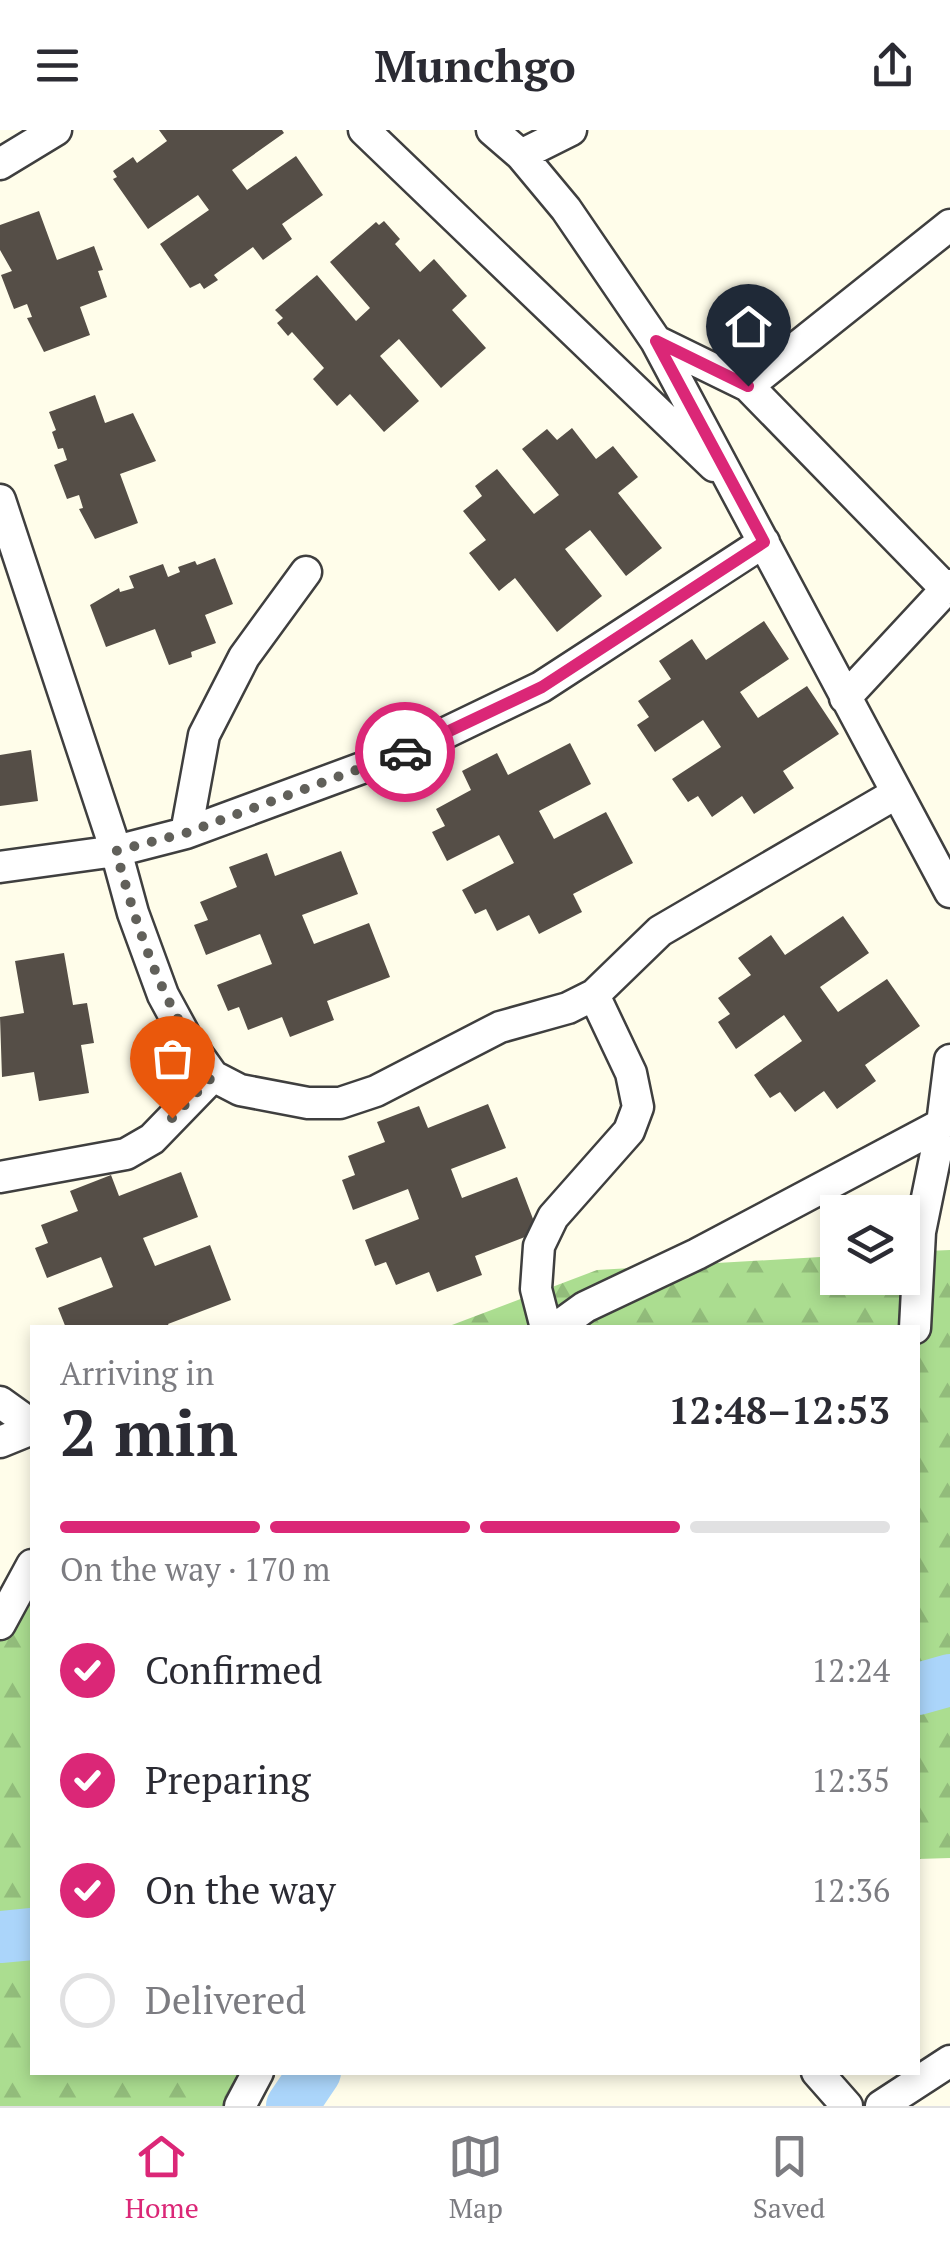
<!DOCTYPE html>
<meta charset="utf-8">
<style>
body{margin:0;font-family:"PT Serif",serif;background:#f2f2f3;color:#2b2b33;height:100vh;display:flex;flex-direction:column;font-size:38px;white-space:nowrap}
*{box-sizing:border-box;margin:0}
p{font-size:32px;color:#7c7c81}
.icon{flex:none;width:55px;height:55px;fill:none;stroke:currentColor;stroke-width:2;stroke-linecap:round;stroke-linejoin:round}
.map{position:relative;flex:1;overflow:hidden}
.side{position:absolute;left:30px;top:1195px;width:890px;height:750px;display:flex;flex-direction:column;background:#fff;border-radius:0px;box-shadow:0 5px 15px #0003}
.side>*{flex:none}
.tools{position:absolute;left:820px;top:1065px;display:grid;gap:20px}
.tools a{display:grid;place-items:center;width:100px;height:100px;border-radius:0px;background:#fff;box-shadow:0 5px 15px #0003;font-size:50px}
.pin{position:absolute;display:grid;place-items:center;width:85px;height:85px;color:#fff;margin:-102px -42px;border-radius:50% 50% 50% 0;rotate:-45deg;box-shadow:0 0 10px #0007}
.pin .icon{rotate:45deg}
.courier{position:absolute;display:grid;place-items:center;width:100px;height:100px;margin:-50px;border:8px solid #db2777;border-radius:50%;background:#fff;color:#222;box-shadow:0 2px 12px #0007}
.summary em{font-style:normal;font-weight:800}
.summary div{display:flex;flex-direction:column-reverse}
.summary{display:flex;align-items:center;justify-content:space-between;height:170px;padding:0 30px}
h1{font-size:65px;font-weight:800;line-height:75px}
.bar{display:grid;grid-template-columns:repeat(4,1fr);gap:15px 10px;align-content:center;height:120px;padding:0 30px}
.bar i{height:12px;border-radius:8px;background:#e1e1e2}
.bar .current{background:#db2777}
.bar p{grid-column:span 4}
ol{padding:0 30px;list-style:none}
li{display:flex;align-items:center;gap:30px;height:110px}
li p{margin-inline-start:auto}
li .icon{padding:10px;border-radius:50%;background:#db2777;color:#fff;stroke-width:4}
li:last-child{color:#7c7c81}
li i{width:55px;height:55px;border:5px solid #e1e1e2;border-radius:50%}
header{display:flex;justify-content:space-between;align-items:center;height:130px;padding:0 30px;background:#fff;font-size:45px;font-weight:800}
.tabs{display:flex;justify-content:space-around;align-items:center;height:140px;border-top:2px solid #e1e1e2;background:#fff;font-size:28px;color:#7c7c81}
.tabs a{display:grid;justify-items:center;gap:5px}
.tabs .current{color:#db2777}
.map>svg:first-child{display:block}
.forest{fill:url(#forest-firs)}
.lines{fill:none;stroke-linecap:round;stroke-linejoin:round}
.river{stroke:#abd5fa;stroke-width:52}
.building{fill:#554e47}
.street-casing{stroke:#3f3f3f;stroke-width:35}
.street{stroke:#fff;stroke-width:30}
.done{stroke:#61605a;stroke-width:10;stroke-dasharray:0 18}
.route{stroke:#db2777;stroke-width:12}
</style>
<header><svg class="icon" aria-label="menu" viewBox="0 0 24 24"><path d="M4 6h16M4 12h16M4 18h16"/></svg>Munchgo<svg class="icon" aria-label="share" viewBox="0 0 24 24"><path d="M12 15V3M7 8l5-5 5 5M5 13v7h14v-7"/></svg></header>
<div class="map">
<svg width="950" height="1976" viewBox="0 0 950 1976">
<defs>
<pattern id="forest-firs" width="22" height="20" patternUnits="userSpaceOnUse" patternTransform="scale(2.5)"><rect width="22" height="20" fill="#abdd90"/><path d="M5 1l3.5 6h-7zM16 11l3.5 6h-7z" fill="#92bc7b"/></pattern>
</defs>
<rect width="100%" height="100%" fill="#fffdea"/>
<path class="forest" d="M950,1120v608l-32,1v-531h-474l153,-58 240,-14 1,22h64l1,-26z
M32,1454v488l240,1 -20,33h-252v-479z"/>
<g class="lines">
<path class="river" d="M918,1559l32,-9
M0,1807l32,-3
M292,1976l23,-34"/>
</g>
<path class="building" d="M159,0h123l2,3 -52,37 15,20 49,-34 27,39 -41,29 10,15 -29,21 -10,-13 -39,28 4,5 -14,9 -4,-6 -10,5 -30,-44 49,-34 -11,-15 -50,34 -35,-50 4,-2 -4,-6 20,-14 4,6 30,-22z
M39,81l18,49 37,-14 9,24 -5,1 9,26 -27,10 10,28 -46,17 -17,-34 5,-1 -5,-13 -13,5 -13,-34 11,-4 -12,-21v-25z
M384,91l16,18 -5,5 25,28 14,-13 33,37 -15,14 34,38 -45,40 -42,-49 -19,17 39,45 -35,31 -34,-38 -13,12 -24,-27 11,-11 -32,-36 -4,4 -11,-13 6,-5 -8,-8 42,-35 39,46 14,-13 -40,-46 46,-40 3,3z
M95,265l10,28 28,-10 23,48 -36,13 18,49 -43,16 -16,-30 4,-1 -4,-13 -12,4 -13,-34 13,-5 -4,-12 -5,1 -6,-17 4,-2 -7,-18z
M572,298l24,31 17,-13 25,31 -20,16 44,55 -36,28 -36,-46 -25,19 37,47 -45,36 -42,-54 -16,13 -30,-38 17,-13 -23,-29 19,-15 -7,-10 22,-17 37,45 25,-19 -37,-46 25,-20 10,11z
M215,428l18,46 -28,11 11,28 -25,9 1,5 -23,8 -14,-36 -49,18 -16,-42 29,-17 1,4 14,-4 -5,-12 34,-12 5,13 12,-5 -2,-5 17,-6 2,4z
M764,491l25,38 -49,33 18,26 49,-32 32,48 -56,37 11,17 -40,26 -12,-18 -30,21 -14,-21 -10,6 -16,-23 49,-32 -18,-27 -48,32 -18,-27 12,-8 -11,-16 33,-22 -12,-18 33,-22 14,21z
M570,613l21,41 -52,27 15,28 52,-27 27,51 -60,31 9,18 -43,22 -10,-19 -32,16 -11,-22 -11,5 -13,-24 52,-27 -15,-28 -52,26 -15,-29 13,-6 -9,-17 35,-19 -9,-19 35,-18 11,22z
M31,620l7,51 -38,5v-51z
M341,721l17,43 -56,21 12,29 55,-21 21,54 -63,24 7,19 -44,17 -8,-20 -34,13 -9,-23 -11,4 -11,-26 55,-21 -12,-30 -54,21 -12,-30 14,-5 -8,-18 37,-15 -8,-20 38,-14 8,23z
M843,786l26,37 -49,34 18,25 49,-33 33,47 -55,39 11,16 -39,28 -13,-18 -29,21 -15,-20 -10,6 -16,-23 48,-34 -18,-26 -48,34 -18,-27 12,-8 -12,-16 33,-23 -13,-17 33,-23 14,20z
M64,823l9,52 14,-2 7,40 -13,2 8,48 -50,8 -5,-29 -32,5 -2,-60 24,-4 -9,-52z
M488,974l18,44 -55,21 11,29 55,-21 21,55 -63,24 7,19 -45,17 -8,-20 -33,13 -10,-23 -11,4 -10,-26 54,-21 -11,-30 -55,21 -11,-30 13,-5 -7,-19 37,-14 -8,-20 42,-16 9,22z
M181,1042l17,45 -55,21 12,28 55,-21 21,55 -63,24 2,4h-104l-8,-20 55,-21 -12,-30 -54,21 -12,-30 13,-5 -7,-18 37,-14 -8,-20 41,-16 8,21z"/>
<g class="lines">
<defs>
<path id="street" d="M364,0l350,336
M492,0l29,25 45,54 90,132 294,551
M521,25l50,-25
M0,34l56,-34
M656,211l92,45 198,203
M748,256l202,-161
M0,370l116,351 17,62 30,82 25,46 25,35 27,14 68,13h32l36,-12 124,-64 68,-19 26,-13 66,-64 237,-138
M845,568l105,-113
M186,703l18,-98 40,-78 62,-85
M0,737l116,-16 70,-18 222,-82 133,-64 223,-145
M0,1047l126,-23 26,-15 61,-63
M546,1198l-10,-39 3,-43 14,-29 76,-86 9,-24 -7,-34 -37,-78
M556,1198l29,-21 112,-53 245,-130
M915,1198l5,-96 22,-108 8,-64
M0,1272l32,23
M0,1312l32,-13
M0,1494l32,-59
M817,1942l30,34
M240,1976l18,-34
M881,1976l69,-45"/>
</defs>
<use href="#street" class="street-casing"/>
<use href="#street" class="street"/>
</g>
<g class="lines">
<path class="done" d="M172,988l41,-42c-51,-73 -74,-140 -97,-225l70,-18 219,-81"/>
<path class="route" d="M405,622l137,-65 222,-145 -108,-201 92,45"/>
</g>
</svg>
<div class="tools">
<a><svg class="icon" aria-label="layers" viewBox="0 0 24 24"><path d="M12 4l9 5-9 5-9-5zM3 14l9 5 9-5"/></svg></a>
</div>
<div class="pin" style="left:172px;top:988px;background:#ea580c"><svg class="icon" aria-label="bag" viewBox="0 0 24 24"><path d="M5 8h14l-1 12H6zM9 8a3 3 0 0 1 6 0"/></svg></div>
<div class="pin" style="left:748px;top:256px;background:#1f2937"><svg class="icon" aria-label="home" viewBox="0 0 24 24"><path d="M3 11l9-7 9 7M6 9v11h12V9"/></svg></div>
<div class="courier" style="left:405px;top:622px"><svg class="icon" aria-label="car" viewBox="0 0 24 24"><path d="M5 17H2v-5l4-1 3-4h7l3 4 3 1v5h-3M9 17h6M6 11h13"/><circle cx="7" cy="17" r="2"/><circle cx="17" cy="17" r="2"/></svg></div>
<section class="side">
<div class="summary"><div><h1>2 min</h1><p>Arriving in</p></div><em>12:48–12:53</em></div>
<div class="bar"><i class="current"></i><i class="current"></i><i class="current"></i><i></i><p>On the way · 170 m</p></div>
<ol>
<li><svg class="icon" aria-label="check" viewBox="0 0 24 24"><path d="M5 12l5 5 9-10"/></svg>Confirmed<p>12:24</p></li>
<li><svg class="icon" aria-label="check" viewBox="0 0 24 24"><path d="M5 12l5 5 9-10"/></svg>Preparing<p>12:35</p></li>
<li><svg class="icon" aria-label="check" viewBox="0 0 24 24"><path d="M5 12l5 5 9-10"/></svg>On the way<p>12:36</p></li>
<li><i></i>Delivered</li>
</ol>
</section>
</div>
<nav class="tabs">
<a class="current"><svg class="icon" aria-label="home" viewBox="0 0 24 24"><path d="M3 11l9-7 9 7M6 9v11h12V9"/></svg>Home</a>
<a><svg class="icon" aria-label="map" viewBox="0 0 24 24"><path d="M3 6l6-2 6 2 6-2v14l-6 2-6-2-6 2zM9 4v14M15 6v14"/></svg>Map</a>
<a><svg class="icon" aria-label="saved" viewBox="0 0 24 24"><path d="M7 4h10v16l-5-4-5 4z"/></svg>Saved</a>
</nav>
